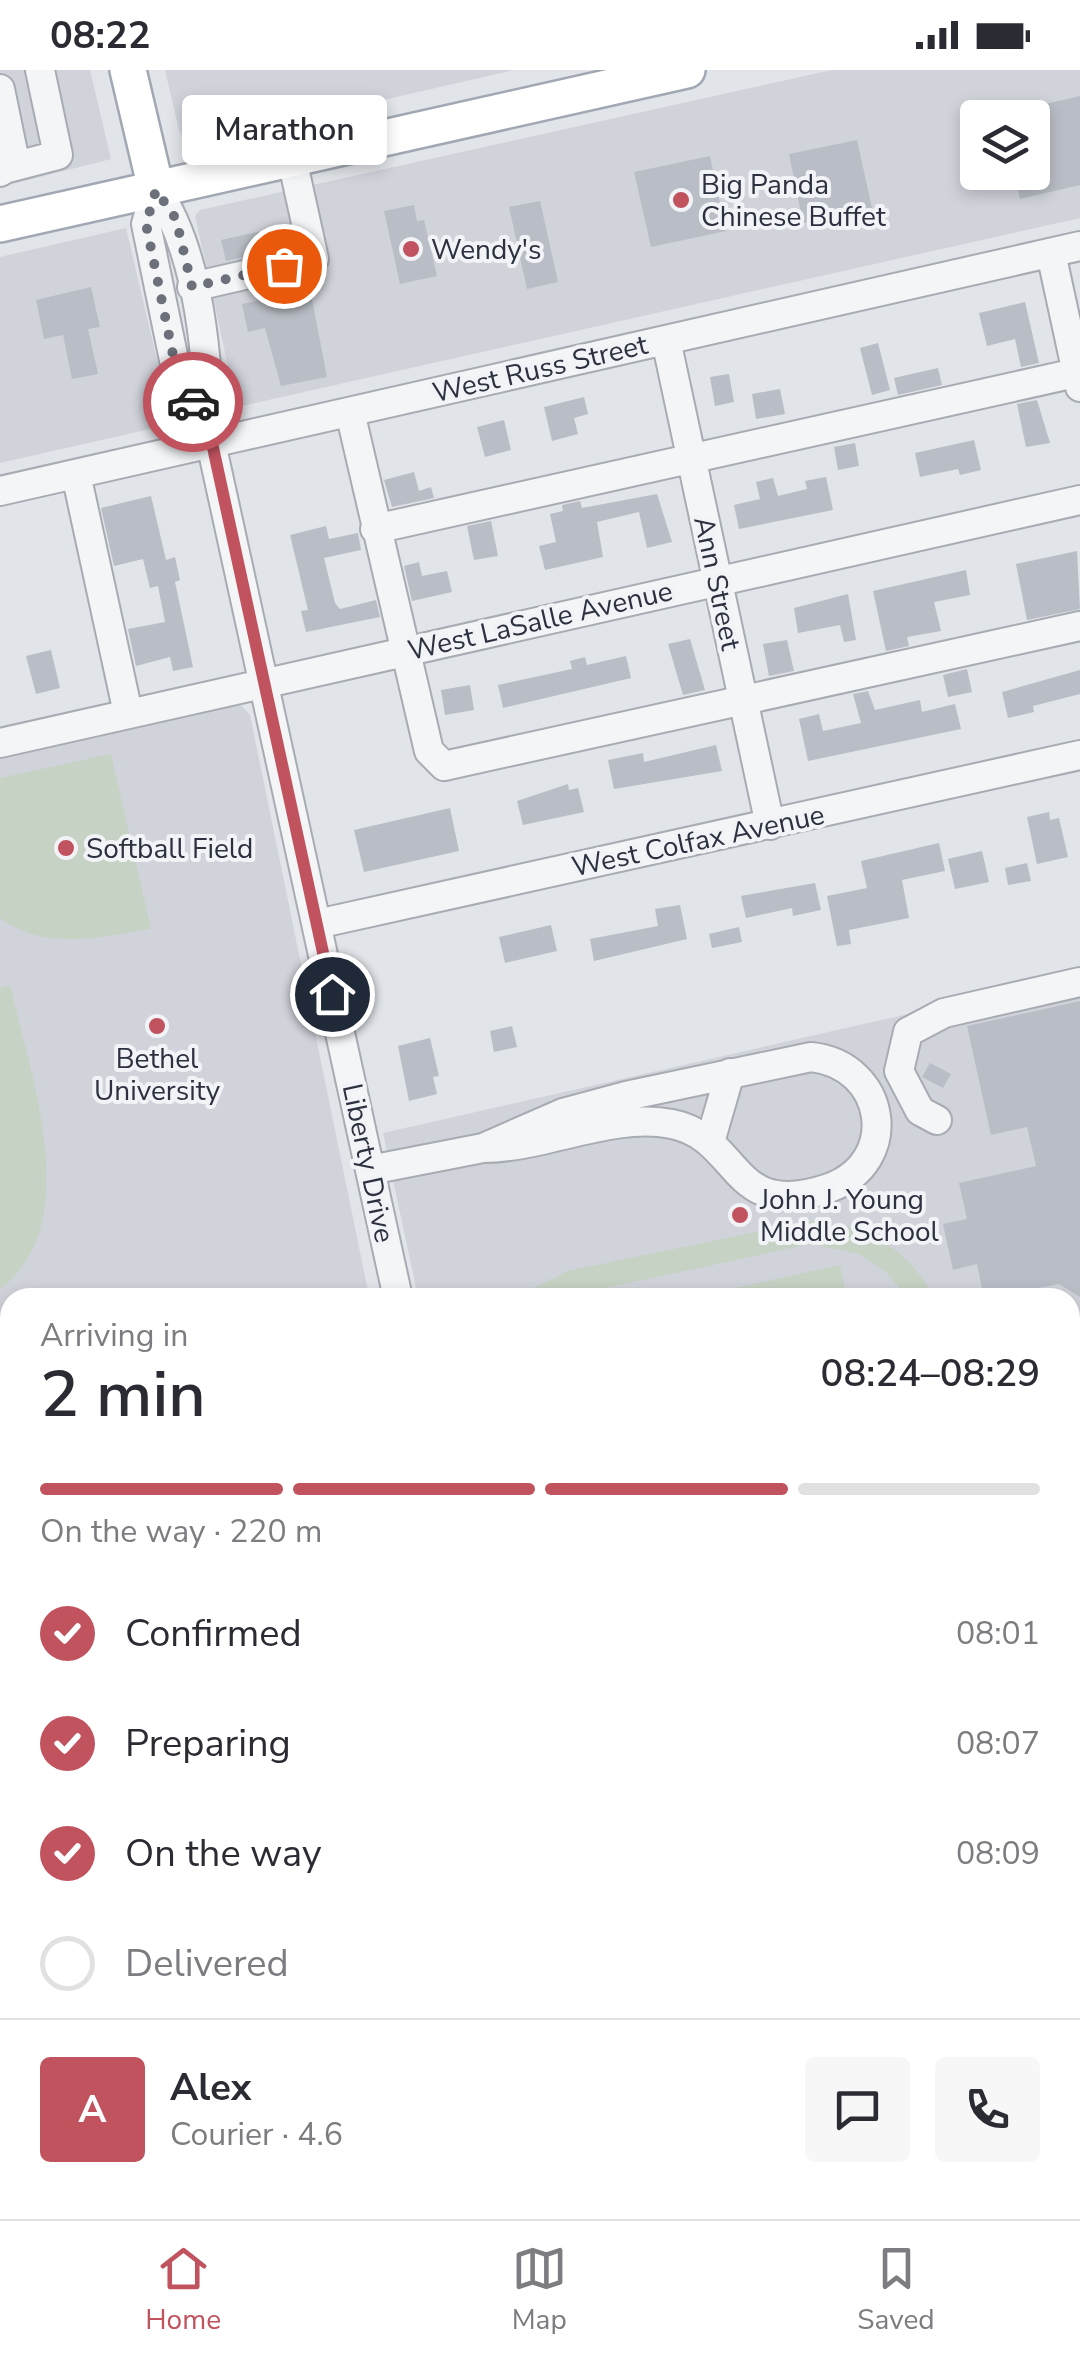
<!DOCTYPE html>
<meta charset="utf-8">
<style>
body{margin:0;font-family:"Nunito Sans",sans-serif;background:#f7f7f7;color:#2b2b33;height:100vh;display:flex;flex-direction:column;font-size:38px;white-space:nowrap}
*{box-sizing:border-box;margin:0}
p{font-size:32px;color:#7c7c81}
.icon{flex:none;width:55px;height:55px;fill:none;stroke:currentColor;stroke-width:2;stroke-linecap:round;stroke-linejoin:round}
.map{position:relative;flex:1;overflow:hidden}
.drawer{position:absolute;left:0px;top:1218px;width:1080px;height:932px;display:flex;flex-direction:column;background:#fff;border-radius:30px 30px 0 0;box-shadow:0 5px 15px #0003}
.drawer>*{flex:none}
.controls{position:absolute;left:960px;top:30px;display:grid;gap:20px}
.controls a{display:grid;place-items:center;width:90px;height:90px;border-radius:10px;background:#fff;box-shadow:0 5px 15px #0003;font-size:50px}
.pin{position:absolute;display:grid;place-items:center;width:85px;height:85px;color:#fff;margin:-42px;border:5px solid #fff;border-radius:50%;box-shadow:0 2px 10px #0007}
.courier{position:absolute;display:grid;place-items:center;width:100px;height:100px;margin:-50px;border:8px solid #c1535f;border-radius:50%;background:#fff;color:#222;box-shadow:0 2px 12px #0007}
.bubble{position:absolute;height:70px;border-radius:10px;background:#fff;box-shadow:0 5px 15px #0003;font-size:32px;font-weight:600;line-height:70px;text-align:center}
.head em{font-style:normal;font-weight:600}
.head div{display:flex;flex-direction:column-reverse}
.head{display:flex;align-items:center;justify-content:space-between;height:170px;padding:0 40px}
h1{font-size:65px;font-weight:600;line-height:75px}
.bar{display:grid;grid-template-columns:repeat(4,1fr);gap:15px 10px;align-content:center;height:120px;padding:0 40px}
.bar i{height:12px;border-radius:8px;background:#e1e1e2}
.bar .selected{background:#c1535f}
.bar p{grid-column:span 4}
.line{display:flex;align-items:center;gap:25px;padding:0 40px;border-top:2px solid #e1e1e2}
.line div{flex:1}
.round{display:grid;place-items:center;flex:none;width:105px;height:105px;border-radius:10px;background:#f7f7f7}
ol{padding:0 40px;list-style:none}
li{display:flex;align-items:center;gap:30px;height:110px}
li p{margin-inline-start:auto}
li .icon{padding:10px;border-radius:50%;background:#c1535f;color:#fff;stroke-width:4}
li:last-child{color:#7c7c81}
li i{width:55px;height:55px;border:5px solid #e1e1e2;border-radius:50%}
.status{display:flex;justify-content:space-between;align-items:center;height:70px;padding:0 50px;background:#fff;direction:ltr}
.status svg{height:28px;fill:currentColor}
.dock{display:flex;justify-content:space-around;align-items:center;height:140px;border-top:2px solid #e1e1e2;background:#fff;font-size:28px;color:#7c7c81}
.dock a{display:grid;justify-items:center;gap:5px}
.dock .selected{color:#c1535f}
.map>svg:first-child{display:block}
.built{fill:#d0d3da;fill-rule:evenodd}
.green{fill:#c6d2c3}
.building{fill:#b9bdc5}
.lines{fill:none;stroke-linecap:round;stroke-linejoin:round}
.minor-casing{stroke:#a7abb2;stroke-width:32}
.major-casing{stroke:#a2a8b3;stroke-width:40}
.minor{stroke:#f4f5f7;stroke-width:28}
.major{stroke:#fff;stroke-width:35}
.done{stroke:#6b707a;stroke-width:10;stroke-dasharray:0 18}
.route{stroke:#c1535f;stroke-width:12}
.poi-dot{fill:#c1535f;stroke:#f1f3f6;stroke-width:4}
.labels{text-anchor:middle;stroke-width:8;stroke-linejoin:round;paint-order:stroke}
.poi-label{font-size:28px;fill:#2b313f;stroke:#f1f3f6;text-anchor:start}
.street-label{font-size:28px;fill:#2b313f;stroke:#f1f3f6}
</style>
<div class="status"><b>08:22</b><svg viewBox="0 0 49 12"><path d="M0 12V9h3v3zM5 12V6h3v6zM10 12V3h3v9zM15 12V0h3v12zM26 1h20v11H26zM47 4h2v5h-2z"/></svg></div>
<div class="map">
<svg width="1080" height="2149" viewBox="0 0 1080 2149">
<rect width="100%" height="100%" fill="#e1e4e8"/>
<path class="built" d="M0,0h90l21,89 -111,28z
M165,0h349l-319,73 -10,-3 -6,-10z
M832,0h248v148l-843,189 -42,-191 5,-6zM978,48h54v54h-54z
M126,158l46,196 -172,39v-206z
M240,634l10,11 119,581 -359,2v74l-10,2v-618z
M1080,905v487l-10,2v-166l-652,-1 -35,-164z"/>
<path class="green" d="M111,684l40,175c-52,8 -105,23 -151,-11v-140z
M10,915c19,87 77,239 -10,304v-301z
M808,1151c57,2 99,26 126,76h-27l-21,-25 -27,-18 -49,-10 -246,53h-48l52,-26z
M840,1195l7,32h-152z
M1080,1392v757h-464l-2,-9h456v-746z
M10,1890v250h62l-67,9 -5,-22v-234z"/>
<path class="building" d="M1080,26v89l-60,14 -6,-27h18v-65z
M857,70l15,68 -69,15 -14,-69z
M710,86l16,75 -75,16 -17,-75z
M540,131l18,81 -31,7 -18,-82z
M414,135l3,16 7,-1 13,56 -37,8 -16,-73z
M289,155l4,21 -67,15 -5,-21z
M292,212l2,11 16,-4 17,88 -46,9 -16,-58 -17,4 -6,-28 18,-4 -2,-10z
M91,217l9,40 -12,2 10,45 -26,5 -9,-44 -19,4 -8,-39z
M1025,232l14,61 -18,4 -6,-28 -28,7 -8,-33z
M878,273l12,47 -18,5 -12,-47z
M938,298l4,17 -44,10 -4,-17z
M729,304l5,28 -19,4 -5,-29z
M780,319l5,25 -29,5 -4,-25z
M584,327l4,17 -14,4 4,16 -26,7 -8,-34z
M1037,330l13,43 -24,4 -9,-43z
M504,350l7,30 -26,7 -8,-30z
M974,370l7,30 -21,5 -2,-6 -38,8 -5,-24z
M855,373l4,23 -21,4 -4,-23z
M414,402l5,19 12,-4 3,11 -42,9 -8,-27z
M826,407l7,33 -94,19 -5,-24 26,-6 -4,-17 17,-4 5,18 29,-7 -2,-8z
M657,424l15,48 -25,6 -8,-36 -42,10 6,35 -58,13 -6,-24 17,-4 -6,-28 13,-3 -1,-6 18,-4 2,7z
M151,426l15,64 9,-3 5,23 -5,2 18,85 -20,4 -3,-14 -34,9 -8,-37 37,-7 -7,-36 -8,2 -7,-29 -29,7 -13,-58z
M491,451l7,35 -24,4 -7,-34z
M326,456l3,13 29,-6 3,17 -37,8 11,45 5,6 36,-9 4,17 -74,15 -5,-21 7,-1 -18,-75z
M1077,481l3,58 -53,11 -11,-56z
M419,492l3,14 25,-5 5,21 -40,9 -8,-35z
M966,500l4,25 -36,7 7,29 -34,6 2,9 -23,5 -13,-60z
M848,524l8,46 -12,2 -4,-17 -42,8 -4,-25z
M690,569l15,51 -22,5 -15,-51z
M787,570l7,31 -25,5 -6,-32z
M51,580l9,38 -24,6 -10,-38z
M626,586l5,22 -128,30 -5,-23 74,-16 -2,-8 15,-4 2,8z
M967,599l5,23 -24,5 -5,-22z
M1080,600v24l-47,12 1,6 -26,6 -6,-26z
M470,615l4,25 -29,5 -4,-25z
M868,621l7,19 45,-10 2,12 33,-8 6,25 -153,32 -9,-42 20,-5 4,17 38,-8 -8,-29z
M716,675l6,26 -108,18 -6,-29 35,-7 1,9z
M568,714l1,6 9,-2 6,24 -61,13 -6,-24z
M450,738l9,43 -95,21 -10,-42z
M1049,742l1,8 9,-2 9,39 -31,7 -10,-47z
M939,773l6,28 -43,9 7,38 -60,12 2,14 -14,2 -10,-50 40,-8 -6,-27z
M982,781l7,31 -34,7 -7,-30z
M1027,793l4,18 -23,4 -3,-17z
M815,813l6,27 -28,6 -1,-8 -46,10 -5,-22z
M680,835l7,34 -93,22 -4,-22 68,-13 -3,-17z
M551,855l6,26 -52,12 -6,-26z
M739,857l3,15 -30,6 -3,-14z
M1080,931v296l-21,-13 -75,14 -7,-34 -24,6 -10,-46 24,-5 -8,-36 77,-17 -9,-39 -36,8 -24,-109z
M512,956l5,21 -23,5 -4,-21z
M430,968l9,38 -6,1 4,17 -28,7 -11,-55z
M930,993l21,11 -8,14 -21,-11z"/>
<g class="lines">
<defs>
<path id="minor" d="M0,19l14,68 -2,8 -12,7
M8,98l50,-13 -18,-85
M156,119c46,68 51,174 55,254l187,855
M156,119l-10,35 28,136 31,68
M1051,183l29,134
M192,217l122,-28 -22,-100
M666,270l104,485
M350,342l79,339 15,15 636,-140
M76,404l52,239
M0,421l1080,-245
M375,459l705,-157
M0,673l1080,-243
M317,854l763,-169
M937,1050l-17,-9 -21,-40 9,-39 36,-19 136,-31
M710,1072l20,-69
M370,1100l113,-22 80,-35 63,-17 185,-39c76,8 91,105 18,131 -100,34 -87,-50 -157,-64 -61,-12 -127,24 -189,24
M1070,1351h10
M0,1436l10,-3
M1070,1469l10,6
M1070,1588l10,-2
M0,1692l10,-2
M1070,1829l10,-25
M1070,1953l10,26
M595,2140l2,9
M714,2140l2,9
M873,2149l1,-9"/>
<path id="major" d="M128,0l28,119
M0,154l687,-154"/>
</defs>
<use href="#minor" class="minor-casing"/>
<use href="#major" class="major-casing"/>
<use href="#minor" class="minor"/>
<use href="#major" class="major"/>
</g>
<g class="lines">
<path class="done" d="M193,332l-19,-42 -28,-136 10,-34 20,29 16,68 92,-21"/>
<path class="route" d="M193,332l19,41 120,551"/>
</g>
<g class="poi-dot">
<circle cx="681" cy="130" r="10"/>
<circle cx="411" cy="179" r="10"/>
<circle cx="66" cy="778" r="10"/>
<circle cx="157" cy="956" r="10"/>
<circle cx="740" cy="1145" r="10"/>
</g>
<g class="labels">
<g class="poi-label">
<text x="701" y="124">Big Panda<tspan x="701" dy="32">Chinese Buffet</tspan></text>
<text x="431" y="189">Wendy's</text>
<text x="86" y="788">Softball Field</text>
<text x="157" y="998" text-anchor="middle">Bethel<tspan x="157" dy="32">University</tspan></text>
<text x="760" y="1139">John J. Young<tspan x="760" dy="32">Middle School</tspan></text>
</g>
<g class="street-label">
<text transform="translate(540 298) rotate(-13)" y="10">West Russ Street</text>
<text transform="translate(718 513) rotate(78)" y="10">Ann Street</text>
<text transform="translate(540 550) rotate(-13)" y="10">West LaSalle Avenue</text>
<text transform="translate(698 770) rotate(-12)" y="10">West Colfax Avenue</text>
<text transform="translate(369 1093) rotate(78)" y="10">Liberty Drive</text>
</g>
</g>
</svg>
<div class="controls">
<a><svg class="icon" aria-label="layers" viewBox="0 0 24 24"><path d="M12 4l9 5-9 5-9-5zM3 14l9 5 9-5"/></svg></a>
</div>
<div class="pin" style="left:284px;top:196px;background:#ea580c"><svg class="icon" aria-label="bag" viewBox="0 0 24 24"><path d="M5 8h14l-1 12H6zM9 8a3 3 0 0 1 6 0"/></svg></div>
<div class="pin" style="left:332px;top:924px;background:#1f2937"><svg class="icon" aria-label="home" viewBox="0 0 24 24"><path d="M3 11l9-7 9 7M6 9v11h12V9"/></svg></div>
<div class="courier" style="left:193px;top:332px"><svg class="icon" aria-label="car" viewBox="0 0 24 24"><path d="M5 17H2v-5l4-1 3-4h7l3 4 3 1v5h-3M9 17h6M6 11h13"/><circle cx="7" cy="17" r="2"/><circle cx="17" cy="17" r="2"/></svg></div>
<div class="bubble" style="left:182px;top:25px;width:205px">Marathon</div>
<section class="drawer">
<div class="head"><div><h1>2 min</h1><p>Arriving in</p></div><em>08:24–08:29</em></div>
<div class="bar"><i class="selected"></i><i class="selected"></i><i class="selected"></i><i></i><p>On the way · 220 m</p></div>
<ol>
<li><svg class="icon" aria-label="check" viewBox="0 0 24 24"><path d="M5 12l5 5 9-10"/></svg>Confirmed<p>08:01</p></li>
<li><svg class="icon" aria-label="check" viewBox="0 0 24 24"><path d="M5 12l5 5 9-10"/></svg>Preparing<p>08:07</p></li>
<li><svg class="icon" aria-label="check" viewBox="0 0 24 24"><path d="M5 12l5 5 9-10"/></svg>On the way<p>08:09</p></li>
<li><i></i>Delivered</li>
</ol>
<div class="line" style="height:180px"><b class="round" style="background:#c1535f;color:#fff">A</b><div><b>Alex</b><p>Courier · 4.6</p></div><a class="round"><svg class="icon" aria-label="chat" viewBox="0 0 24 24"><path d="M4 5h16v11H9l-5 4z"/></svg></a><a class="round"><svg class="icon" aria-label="phone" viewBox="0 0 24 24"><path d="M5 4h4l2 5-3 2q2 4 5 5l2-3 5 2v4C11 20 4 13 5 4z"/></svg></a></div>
</section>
</div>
<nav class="dock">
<a class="selected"><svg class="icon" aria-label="home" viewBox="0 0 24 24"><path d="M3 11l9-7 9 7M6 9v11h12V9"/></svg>Home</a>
<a><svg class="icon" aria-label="map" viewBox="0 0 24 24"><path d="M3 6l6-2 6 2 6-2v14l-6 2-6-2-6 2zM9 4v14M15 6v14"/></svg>Map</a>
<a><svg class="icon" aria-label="saved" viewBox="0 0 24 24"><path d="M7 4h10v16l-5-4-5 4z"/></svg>Saved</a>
</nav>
